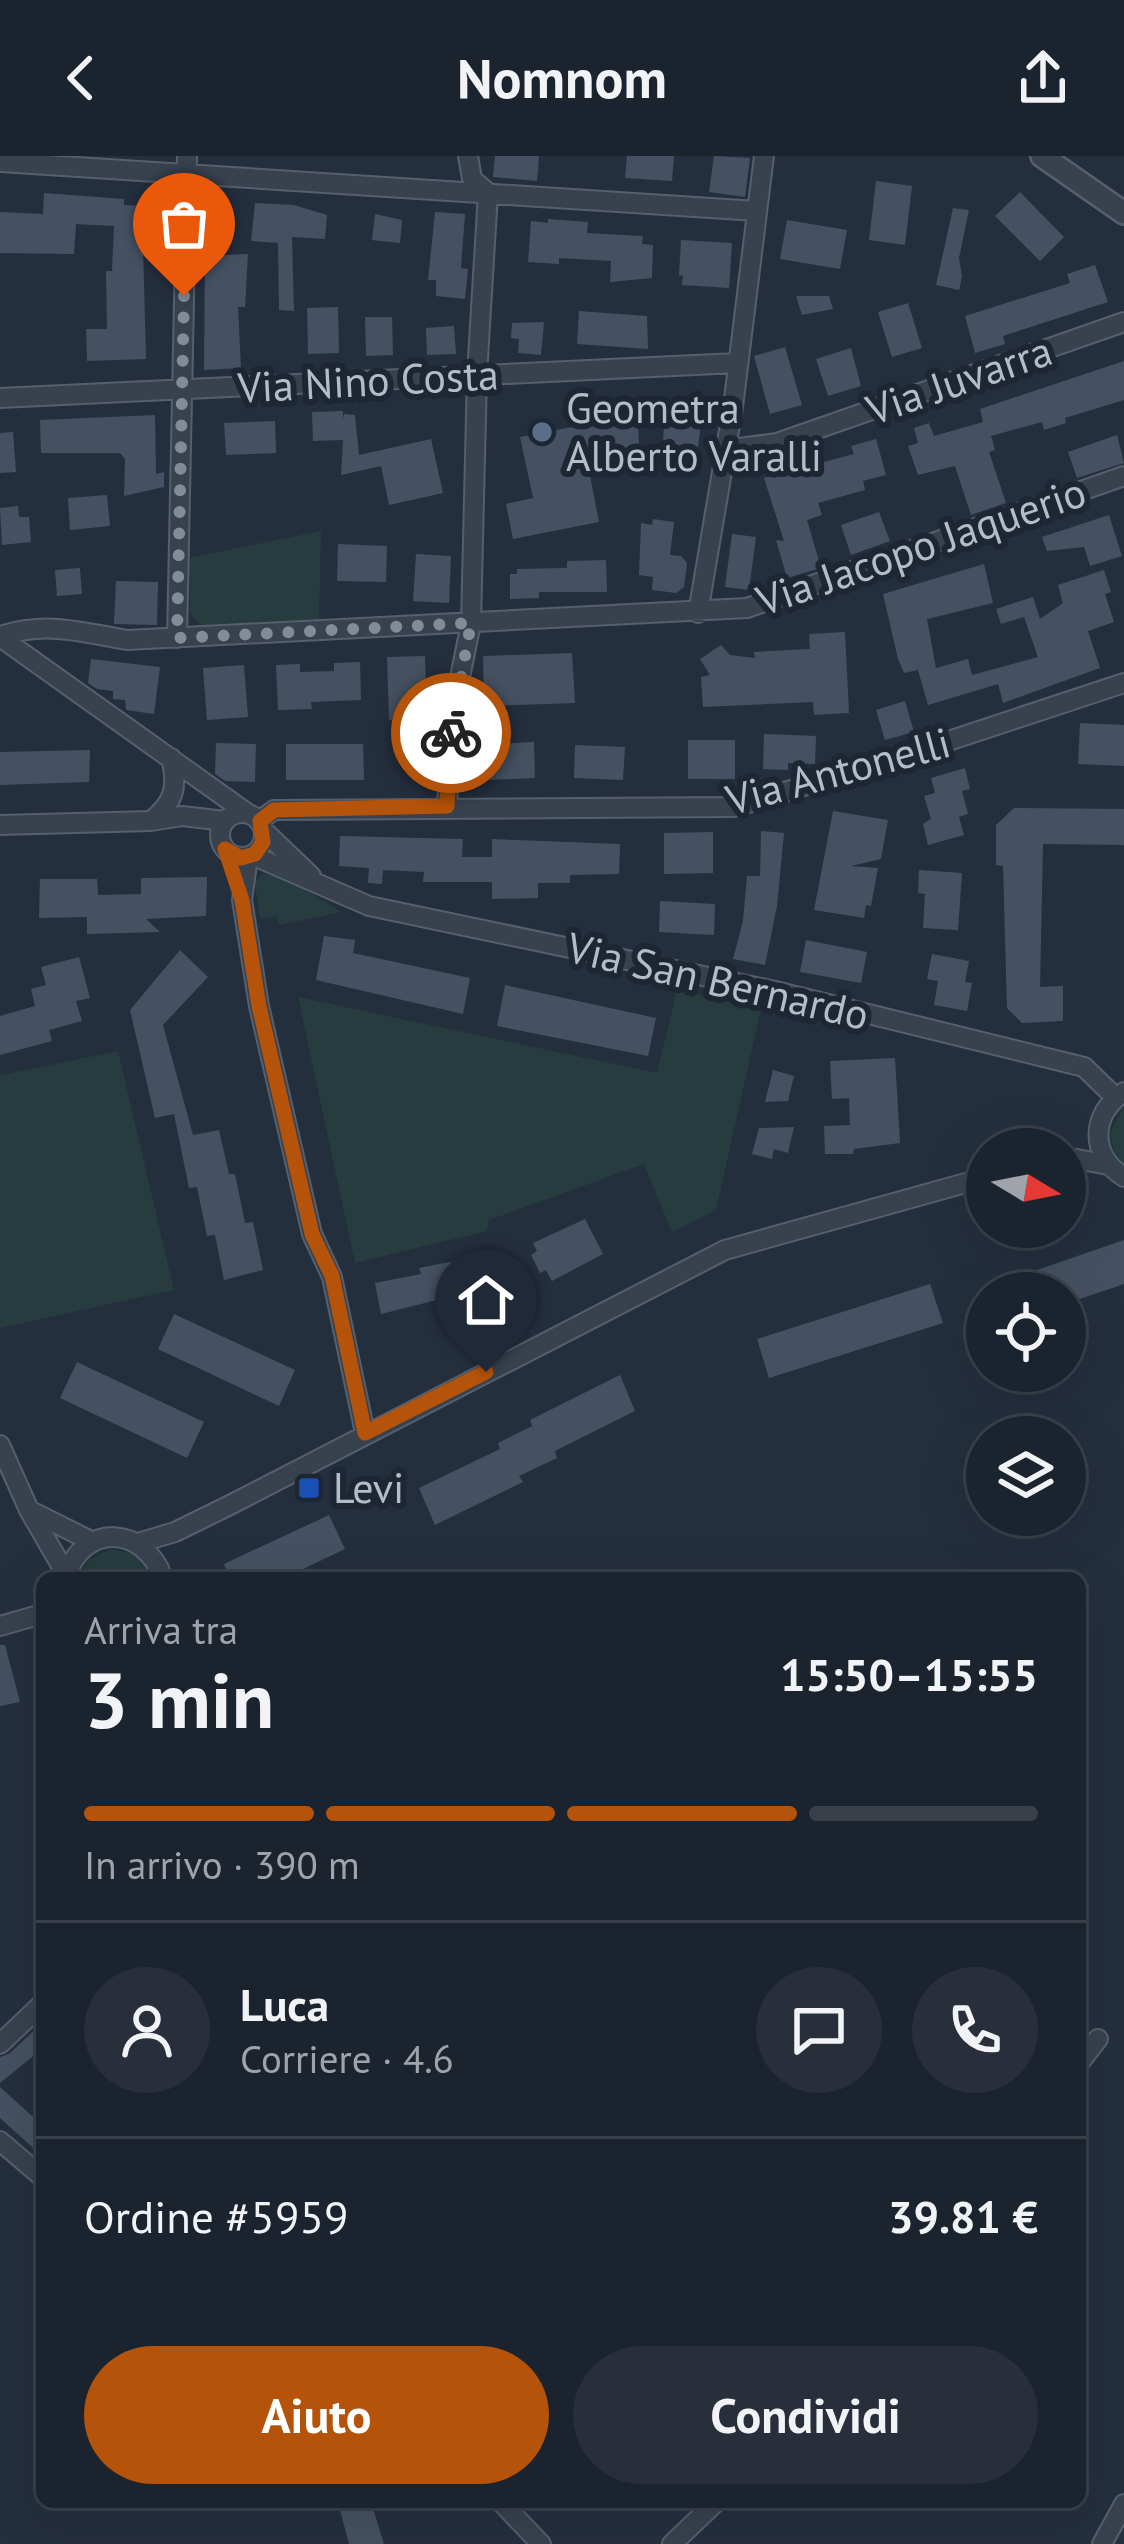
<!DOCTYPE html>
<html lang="it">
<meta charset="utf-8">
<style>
body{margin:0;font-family:"PT Sans",sans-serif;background:#282f3a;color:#f1f3f6;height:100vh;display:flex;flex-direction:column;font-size:45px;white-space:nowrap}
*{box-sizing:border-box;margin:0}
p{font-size:39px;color:#a0a4aa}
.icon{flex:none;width:66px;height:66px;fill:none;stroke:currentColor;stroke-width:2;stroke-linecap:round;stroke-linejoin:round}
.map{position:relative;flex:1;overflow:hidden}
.side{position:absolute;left:36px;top:1416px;width:1050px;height:936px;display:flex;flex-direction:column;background:#1b232e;border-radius:18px;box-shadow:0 12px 48px #0002,0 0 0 3px #39404a}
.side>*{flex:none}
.needle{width:78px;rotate:100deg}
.buttons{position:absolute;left:966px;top:972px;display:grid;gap:24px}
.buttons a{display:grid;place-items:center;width:120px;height:120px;border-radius:50%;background:#1b232e;box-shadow:0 12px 48px #0002,0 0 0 3px #39404a;font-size:60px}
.pin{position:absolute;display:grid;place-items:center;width:102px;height:102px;color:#fff;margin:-123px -51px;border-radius:50% 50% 50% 0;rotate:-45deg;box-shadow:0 0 12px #0007}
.pin .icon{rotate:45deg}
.courier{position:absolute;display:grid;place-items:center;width:120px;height:120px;margin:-60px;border:9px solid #b45309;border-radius:50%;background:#fff;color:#222;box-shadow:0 3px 15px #0007}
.head em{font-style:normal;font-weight:800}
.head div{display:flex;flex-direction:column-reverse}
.head{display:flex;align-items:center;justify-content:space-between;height:204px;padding:0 48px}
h1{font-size:78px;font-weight:800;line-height:90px}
.bar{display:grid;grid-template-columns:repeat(4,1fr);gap:18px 12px;align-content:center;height:144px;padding:0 48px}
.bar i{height:15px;border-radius:9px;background:#39404a}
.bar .selected{background:#b45309}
.bar p{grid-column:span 4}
.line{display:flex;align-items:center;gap:30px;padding:0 48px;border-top:3px solid #39404a}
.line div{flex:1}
.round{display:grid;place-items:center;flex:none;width:126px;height:126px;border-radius:63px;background:#282f3a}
.action{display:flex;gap:24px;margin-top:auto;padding:24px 48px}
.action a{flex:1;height:138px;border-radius:72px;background:#b45309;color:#fff;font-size:48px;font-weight:800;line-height:138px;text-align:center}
.action a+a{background:#282f3a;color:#f1f3f6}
header{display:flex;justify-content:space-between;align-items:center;height:156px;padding:0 48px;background:#1b232e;font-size:54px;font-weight:800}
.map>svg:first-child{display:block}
.green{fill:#263c3f}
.building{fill:#455162}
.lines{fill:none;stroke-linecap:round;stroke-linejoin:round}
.minor-casing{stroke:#565f6c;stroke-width:22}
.tertiary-casing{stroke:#565f6c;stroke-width:26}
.minor{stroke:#38414e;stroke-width:18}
.tertiary{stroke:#38414e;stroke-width:21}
.done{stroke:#828b98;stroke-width:12;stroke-dasharray:0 21.6}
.route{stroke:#b45309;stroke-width:15}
.service-dot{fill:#5c6f8a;stroke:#1d2633;stroke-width:4.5}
.transit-dot{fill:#1a4fb4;stroke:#1d2633;stroke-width:4.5}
.labels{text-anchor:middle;stroke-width:12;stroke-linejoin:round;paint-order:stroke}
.street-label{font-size:42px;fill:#b4bcc9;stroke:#1d2633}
.poi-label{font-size:42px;fill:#b4bcc9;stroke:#1d2633;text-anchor:start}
</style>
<header><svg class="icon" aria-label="back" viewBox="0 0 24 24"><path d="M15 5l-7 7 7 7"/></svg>Nomnom<svg class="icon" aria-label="share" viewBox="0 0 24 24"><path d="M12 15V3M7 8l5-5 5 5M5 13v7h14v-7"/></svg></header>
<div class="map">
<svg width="1124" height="2388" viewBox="0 0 1124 2388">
<rect width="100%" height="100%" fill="#242f3e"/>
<path class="green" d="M321,375l-2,89 -117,6 -12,-13 -1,-55z
M271,713l70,43 -62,13 -3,-9 -16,3 -5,-36 10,-13z
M677,834l84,19 -45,201 -44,22 -28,-68 -155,56 -2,11 -132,32 -57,-266 359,76z
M118,895l56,239 -174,38v-253z
M1124,951v57l-9,-9 -5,-23z
M110,1393l25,5 16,24h-72l8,-17z"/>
<path class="building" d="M495,0h44l-2,25 -44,-4z
M627,0h47l-2,25 -47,-3z
M714,0l36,2 -5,39 -36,-5z
M876,25l36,5 -7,59 -36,-5z
M1020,36l44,45 -24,24 -45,-45z
M44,37l80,6v6l27,1 -2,42 -6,-1 3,112 -59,2 -1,-32h21l-1,-58h6l2,-45 -38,-2 -2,30 -74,-1v-41l43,2z
M255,47l39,2 33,10 -2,24 -33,-2 2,74 -15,-1 -1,-67 -27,-2z
M953,52l16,2 -10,48 3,19 -3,13 -23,-5z
M435,56l30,2 -4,54 7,1 -3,30 -29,-3v-16h-8z
M375,58l27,6 -2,23 -28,-3z
M548,63l40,3 -1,11 56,3 -1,8 11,1 -1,33 -42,4 1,-21 -52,-3v6l-31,-2 3,-41 17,2z
M787,64l60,10 -7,39 -60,-10z
M681,84l51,3 -3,45 -47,-3 1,-10 -4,1z
M248,98l-3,53h-7l3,61 -37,2 1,-114z
M1095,109l13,37 -105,34 2,8 -30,9 -10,-37 105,-33 -3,-9z
M796,140h33l4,13 -31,6z
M908,147l14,45 -30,9 -14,-45z
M338,151l1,46 -31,1 -1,-46z
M579,155l68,5 1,33 -71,-5z
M365,161h27l1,38 -27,1z
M544,166l-3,33 -23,-2 1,-14 -8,-1 1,-15z
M454,170l2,28 -29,1 -1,-27z
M785,191l17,58 -32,9 -16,-58z
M851,192l10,38 -33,10 -12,-37z
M1124,205v39l-59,18 1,5 -22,7 -2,-8 -51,14 4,14 -6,2 17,51 -35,12 -16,-49 -37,9 -10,-29 10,-3 -4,-15 15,-5 5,13 49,-14 -3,-13z
M665,250l38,2 -7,55 -34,-2z
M637,251l3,55 -52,3 11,57 -86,17 -7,-35 27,-6 -13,-61 84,-16 -1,-12z
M343,255v9l1,-6 11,1 4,40 72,-16 12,54 -54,12 -8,-39 -40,9 2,-35 -30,1 -1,-29z
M155,259l1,59 8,-2v15l-40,9 1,-37 -5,-6h-79l-1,-33z
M275,265l1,32 -50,2 -2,-32z
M13,276l3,40 -16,1v-40z
M1117,279l7,28 -47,15 -9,-26z
M876,283l10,36 -23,6 2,9 -47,13 4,12 -15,5 14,48 -34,10 -11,-38 8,1 -20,-63 90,-24 -3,-8z
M107,339l3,31 -40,4 -2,-32z
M18,350l1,11h10l2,25 -29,3 -2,-37z
M879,356l11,29 -39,14 -10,-30z
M1109,359l13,41 -32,10 -6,-19 -37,4 -5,-14z
M653,363l21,3 -4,33 11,1 6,7 -3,24 -8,6 -24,-3 1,-13 -14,-2 2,-52 11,2z
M732,378l24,3 -7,53 -24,-3z
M338,388l49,2 -1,36 -49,-1z
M416,398l35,2 -2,47 -36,-2z
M606,404l1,32h-68v6l-29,1v-25h7v-5l50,-1v-7z
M984,408l9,39 -66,16 9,49 32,-9 4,16 66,-18 -14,-40 -23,7 -5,-15 37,-12 7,22 23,-16 -5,-18 46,-15 7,22 -6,2 9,28 -26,9 12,37 -97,35 -5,-19 -70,21 -10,-35 -14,3 -6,-14 -15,-65z
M80,412l2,26 -25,2 -2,-26z
M116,425l42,1 -1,43 -43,-1z
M845,476l4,81 -35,2 -1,-13 -110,5 -2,-30 9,-2 -10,-16 21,-14 9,10 25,3 -1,-6 56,-3 -1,-15z
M572,497l3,50 -91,3 -1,-50z
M425,500l2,63 -38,1 -2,-63z
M91,503l69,8 -6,47 -28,-4 -1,-10 -12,-1v-8l-16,-2 -9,-6z
M360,506l1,38 -50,2 1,7 -34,1 -2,-45 24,-1v8l34,-1v-8z
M244,509l4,52 -41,3 -4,-52z
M905,545l9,31 -29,8 -9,-30z
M1080,567l44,2v41l-46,-2z
M764,578l52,2 -1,28 -27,-1v7l-25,-1z
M688,584h47v39h-47z
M534,586l1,36 -45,2 -1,-36z
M216,587l40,1 -1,38 -30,-1 -10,-7z
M286,588h77l1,36h-78z
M575,589l50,2 -2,33 -49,-2z
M90,594l-1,32 -89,3v-33z
M965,612l5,21 -8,2 6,23 -9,3 5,18 -36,10 -5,-21 8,-5 -7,-23 11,-3 -4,-15z
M1014,652l110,1v36l-81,-1 -3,143 23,-1v35l-41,2 -15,-15 -4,-142 -7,-1v-40z
M833,655l55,9 -7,39 -30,7 27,2 -7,38 -5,-1 -2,13 -50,-8z
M761,675l23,2 -7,73 -12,59 -32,-6 10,-38 4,-45h13z
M713,676v41l-49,1v-41z
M340,680l123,3 -1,18h30v-18l128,5 -1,30 -49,1v8h-32v15l-46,1v-17h-69l1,-10 -41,-2 -1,14 -14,-1 1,-15 -30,-2z
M919,714l43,3 -4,57 -35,-2 2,-34 -7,-1z
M207,721l-1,39 -60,3 14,13 -73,2v-17l-48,1 1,-39h57l1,16 43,-1v-16z
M660,745l55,3 -1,31 -55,-3z
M324,780l31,4 -2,13 117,25 -7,36 -147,-34z
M806,784l61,12 -6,31 -61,-11z
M180,794l28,27 -45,48 30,110 26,-5 10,44h6l10,49 8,-1 10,48 -39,10 -9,-45 -8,1 -10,-49 -8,1 -15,-74 -19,4 -25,-108z
M932,798l37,7 -4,21 7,1 -5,28 -33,-6 4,-24 -11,-2z
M79,801l11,41 -14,3 6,20 -33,9 3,11 -52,14v-39l35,-10 -4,-17 15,-4 -5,-18z
M505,829l151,33 -8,38 -151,-30z
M895,902l5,85 -46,6 -1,5h-28l-1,-28 26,-1 -1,-27 -17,1 -2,-38z
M773,914l21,6 -6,25 -23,1z
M794,971l-6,26 -14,-4 -2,10 -20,-5 7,-26z
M585,1063l18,35 -51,27 -6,-11 -6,3 -9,-18 6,-4 -4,-8z
M1124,1084v44l-59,20v-11h-53l-4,-13z
M475,1101l6,32 -100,25 -6,-31 46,-9 -2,-6z
M930,1128l13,39 -174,55 -12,-39z
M174,1158l121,56 -16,36 -121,-57z
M77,1206l127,60 -17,36 -127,-60z
M620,1219l15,36 -80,40 2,7 -38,18 4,6 -88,43 -16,-37 81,-39 -2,-6 34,-17 -2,-6z
M329,1359l16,34 -61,29h-54l-6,-14z
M0,1489h5l15,57 -20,4z
M42,1867v26l-42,34v-26l9,-3z
M0,1931l42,38v31l-42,-38z
M338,2346h33l13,42h-35z"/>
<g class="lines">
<defs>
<path id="minor" d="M0,6l757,49
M0,242l737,-35
M724,294l53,-7 347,-121
M698,457l35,-206 31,-251
M0,480c47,-15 80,-4 127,4l620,-32 377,-132
M0,481l247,176
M177,482l10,-482
M447,650l5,-89 19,-94 6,-248 11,-182 -16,-14 -4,-23
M220 679a22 22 0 1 1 44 0a22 22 0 1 1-44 0Z
M151,665c24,-19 27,-35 20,-63
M259,665l15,-11 461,-3 162,-49 227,-75
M0,669l151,-4 31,-5 43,5
M264,675l47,45
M252,699l117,51 406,85 309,76 31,30
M248,701l-6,43 17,106 53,228 20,43 33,156
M1124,936c-34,22 -34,64 0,85
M1065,1005l12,-2 31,6
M0,1289l29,65 37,64
M29,1354l64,32
M138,1387l37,-11 53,-26 497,-256 262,-73
M65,1422c18,-56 79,-53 98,0
M0,1470l42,-12
M0,1888l42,-40
M1080,1906l18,-23
M0,1985l42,36
M501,2346l40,42
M672,2388l44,-42
M1102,2388l22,-40"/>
<path id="tertiary" d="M1042,0l82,57"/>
</defs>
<use href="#minor" class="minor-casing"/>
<use href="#tertiary" class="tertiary-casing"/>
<use href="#minor" class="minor"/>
<use href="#tertiary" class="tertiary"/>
</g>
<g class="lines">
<path class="done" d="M184,140l-7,342 294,-15 -20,110"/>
<path class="route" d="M451,577l-4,73 -173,4 -14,11 3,21 -8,12 -14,4 -16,-9 17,51 17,106 53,228 20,42 33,157 121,-61"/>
</g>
<circle class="service-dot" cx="542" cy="276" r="12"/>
<rect class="transit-dot" x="297" y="1320" width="24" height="24" rx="6"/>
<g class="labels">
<g class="street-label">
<text transform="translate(959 224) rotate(-19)" y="15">Via Juvarra</text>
<text transform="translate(368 225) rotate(-3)" y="15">Via Nino Costa</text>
<text transform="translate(921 390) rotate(-19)" y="15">Via Jacopo Jaquerio</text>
<text transform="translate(838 615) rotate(-15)" y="15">Via Antonelli</text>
<text transform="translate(718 825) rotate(13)" y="15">Via San Bernardo</text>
</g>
<g class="poi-label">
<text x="566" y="267">Geometra<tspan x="566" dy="48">Alberto Varalli</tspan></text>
<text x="333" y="1347">Levi</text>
</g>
</g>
</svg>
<div class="buttons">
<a><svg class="needle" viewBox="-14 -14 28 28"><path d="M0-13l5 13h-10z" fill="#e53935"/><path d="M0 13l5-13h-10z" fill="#a0a4aa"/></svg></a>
<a><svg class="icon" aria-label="locate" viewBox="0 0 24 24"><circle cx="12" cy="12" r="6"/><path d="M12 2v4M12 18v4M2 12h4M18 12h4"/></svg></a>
<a><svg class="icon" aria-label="layers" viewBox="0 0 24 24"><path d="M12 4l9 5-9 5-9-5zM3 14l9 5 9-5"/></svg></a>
</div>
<div class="pin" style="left:184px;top:140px;background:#ea580c"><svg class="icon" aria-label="bag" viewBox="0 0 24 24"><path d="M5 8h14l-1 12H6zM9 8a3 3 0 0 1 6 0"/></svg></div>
<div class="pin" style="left:486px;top:1216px;background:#1f2937"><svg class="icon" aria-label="home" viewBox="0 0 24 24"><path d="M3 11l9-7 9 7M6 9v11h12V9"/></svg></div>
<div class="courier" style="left:451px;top:577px"><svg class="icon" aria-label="bike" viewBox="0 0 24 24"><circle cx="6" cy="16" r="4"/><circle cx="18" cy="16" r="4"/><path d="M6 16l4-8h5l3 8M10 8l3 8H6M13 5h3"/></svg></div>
<section class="side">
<div class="head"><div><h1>3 min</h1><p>Arriva tra</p></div><em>15:50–15:55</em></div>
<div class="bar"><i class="selected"></i><i class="selected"></i><i class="selected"></i><i></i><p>In arrivo · 390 m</p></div>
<div class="line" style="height:216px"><a class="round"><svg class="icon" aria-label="person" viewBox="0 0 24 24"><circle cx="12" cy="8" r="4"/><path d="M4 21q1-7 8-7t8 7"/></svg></a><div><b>Luca</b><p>Corriere · 4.6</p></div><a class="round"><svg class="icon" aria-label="chat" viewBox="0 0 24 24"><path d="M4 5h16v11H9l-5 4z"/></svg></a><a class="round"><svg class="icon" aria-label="phone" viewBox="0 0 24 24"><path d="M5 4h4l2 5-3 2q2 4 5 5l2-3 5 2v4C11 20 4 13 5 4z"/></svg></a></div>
<div class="line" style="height:156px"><div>Ordine #5959</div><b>39.81 €</b></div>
<div class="action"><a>Aiuto</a><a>Condividi</a></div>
</section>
</div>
